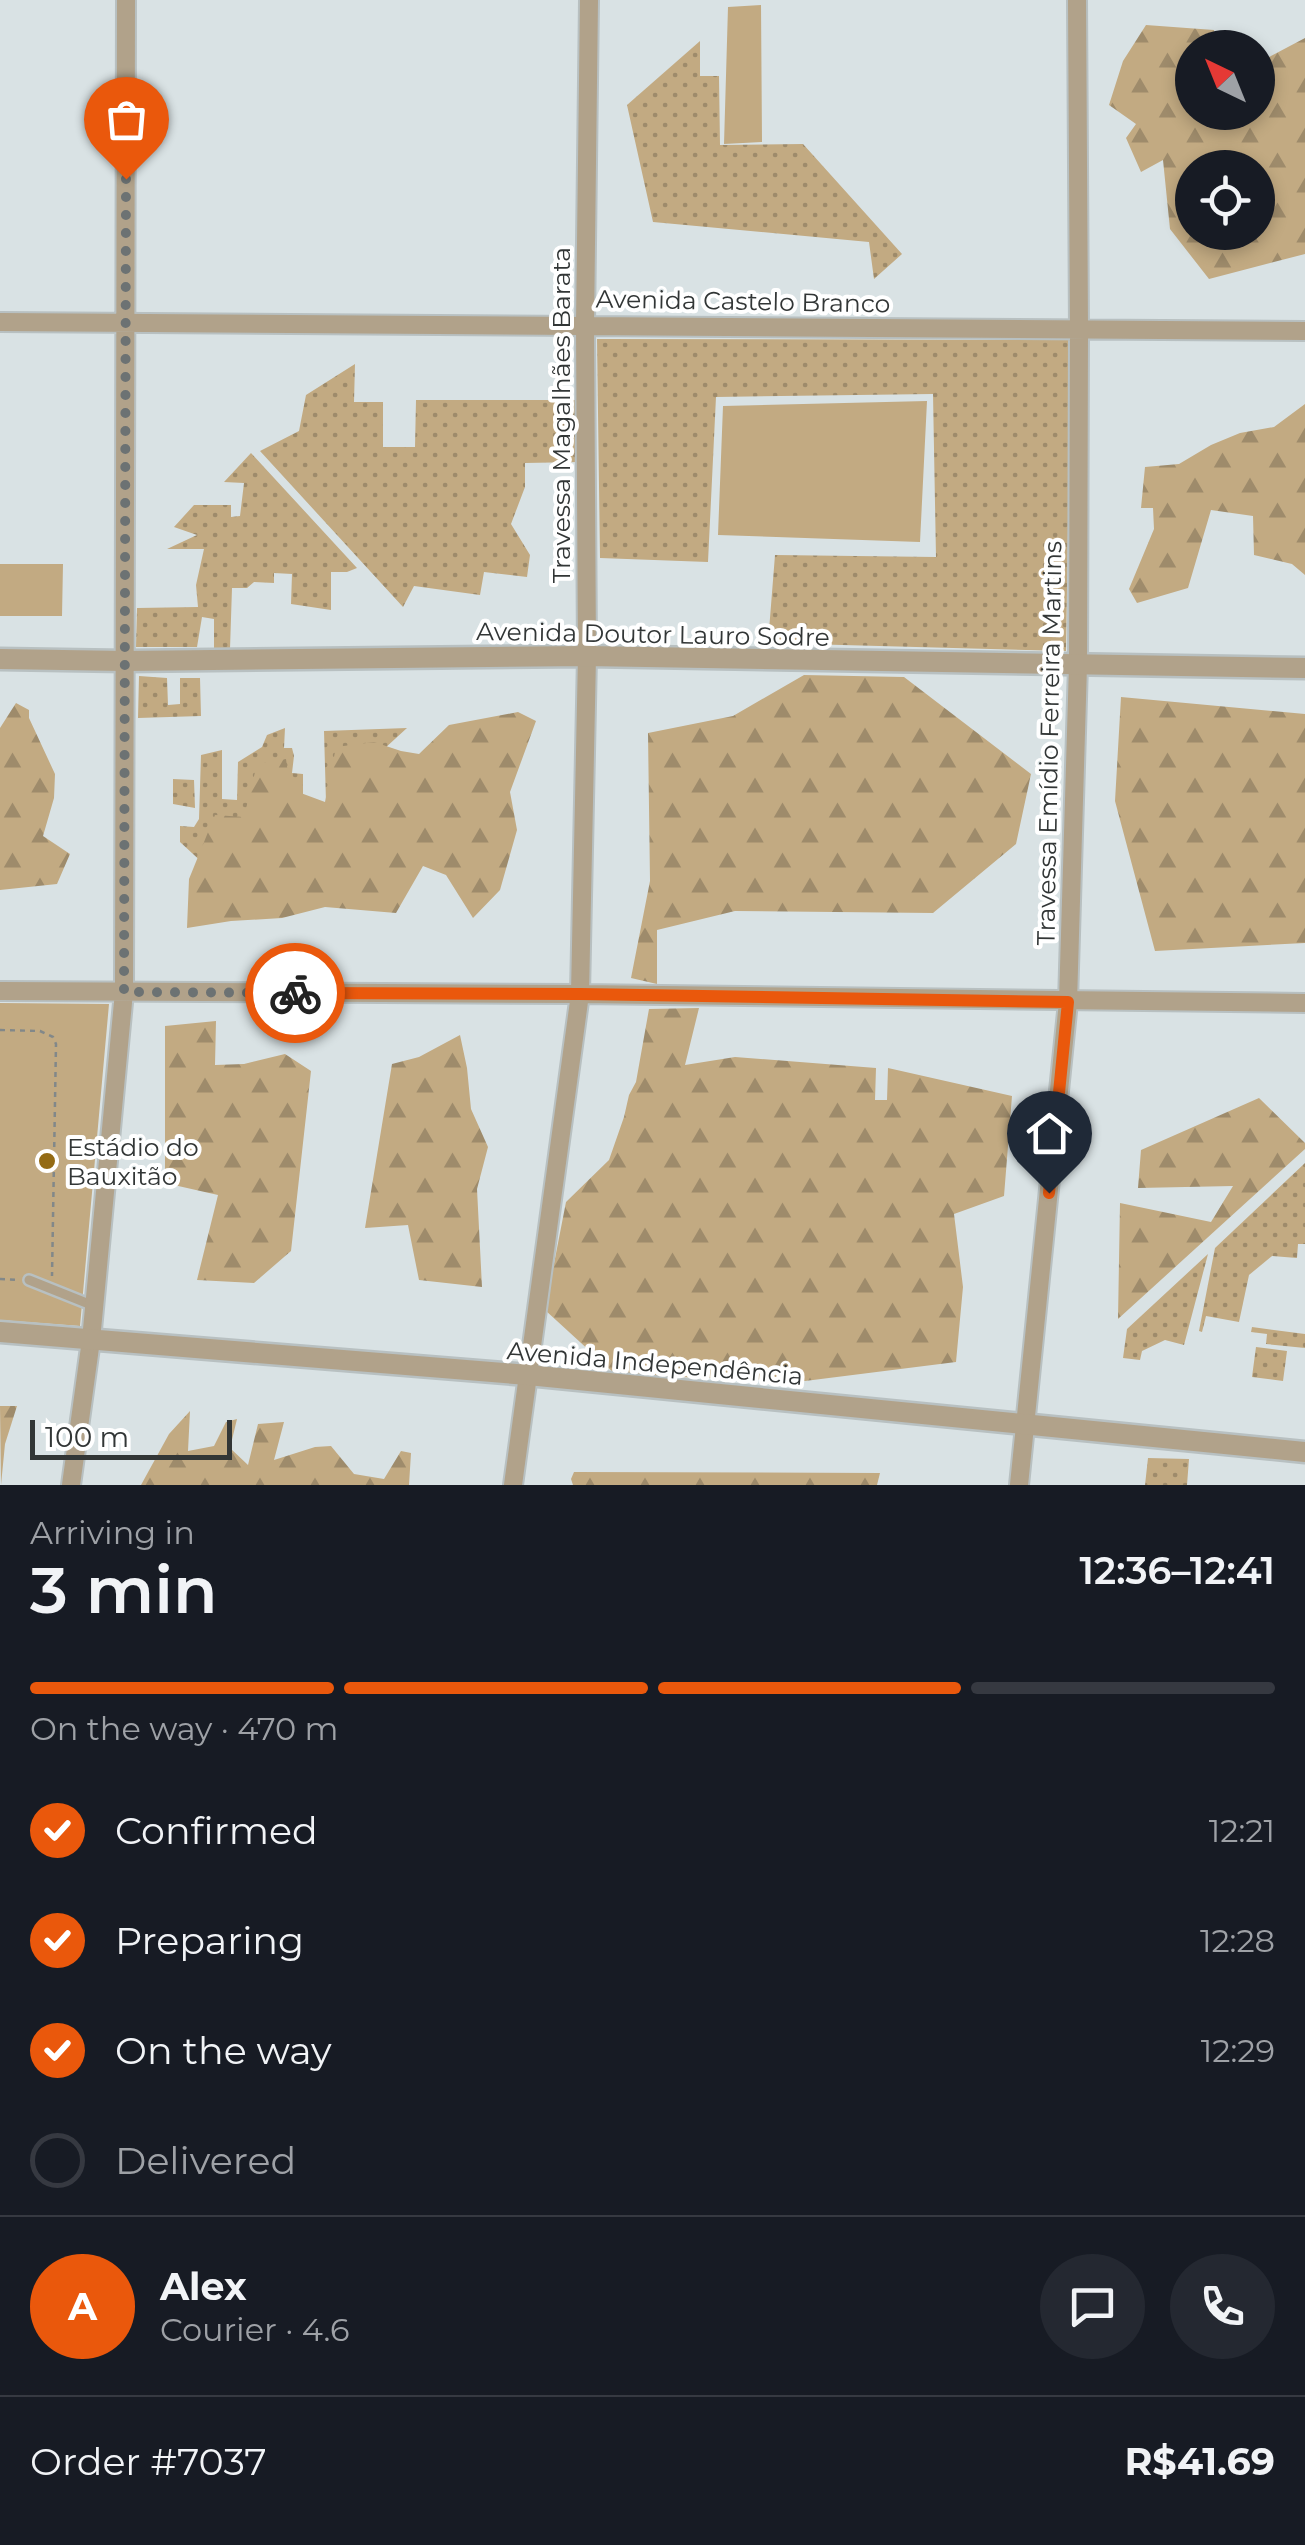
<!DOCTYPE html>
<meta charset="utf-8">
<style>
body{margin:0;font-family:Montserrat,sans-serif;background:#242831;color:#f1f3f6;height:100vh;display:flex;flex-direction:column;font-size:38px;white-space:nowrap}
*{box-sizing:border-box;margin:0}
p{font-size:32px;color:#9ea1a6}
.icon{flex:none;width:55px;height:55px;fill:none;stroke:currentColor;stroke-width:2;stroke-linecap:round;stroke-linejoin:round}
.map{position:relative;height:1485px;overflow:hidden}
.drawer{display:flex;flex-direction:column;background:#171b24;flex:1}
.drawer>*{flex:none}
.needle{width:65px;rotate:317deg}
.tools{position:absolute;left:1175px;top:30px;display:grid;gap:20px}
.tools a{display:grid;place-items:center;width:100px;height:100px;border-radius:50%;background:#171b24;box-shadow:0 5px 15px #0003;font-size:50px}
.scale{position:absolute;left:30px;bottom:25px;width:202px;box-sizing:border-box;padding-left:10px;border:5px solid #323636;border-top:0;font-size:28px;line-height:35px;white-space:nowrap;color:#323636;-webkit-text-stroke:8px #fff;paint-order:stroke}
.pin{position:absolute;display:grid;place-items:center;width:85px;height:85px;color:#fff;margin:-102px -42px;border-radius:50% 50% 50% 0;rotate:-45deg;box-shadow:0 0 10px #0007}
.pin .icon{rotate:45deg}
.courier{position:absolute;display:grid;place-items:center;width:100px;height:100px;margin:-50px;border:8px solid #ea580c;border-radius:50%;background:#fff;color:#222;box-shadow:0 2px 12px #0007}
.summary em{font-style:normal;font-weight:600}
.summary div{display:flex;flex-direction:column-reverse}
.summary{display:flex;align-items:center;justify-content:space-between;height:170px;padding:0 30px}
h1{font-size:65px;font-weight:600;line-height:75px}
.bar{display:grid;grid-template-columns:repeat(4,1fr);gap:15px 10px;align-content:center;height:120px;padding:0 30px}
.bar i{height:12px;border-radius:8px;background:#363941}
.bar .current{background:#ea580c}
.bar p{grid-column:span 4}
.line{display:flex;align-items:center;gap:25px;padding:0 30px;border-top:2px solid #363941}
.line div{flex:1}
.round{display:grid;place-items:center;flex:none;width:105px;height:105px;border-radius:52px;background:#242831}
ol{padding:0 30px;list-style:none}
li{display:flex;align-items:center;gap:30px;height:110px}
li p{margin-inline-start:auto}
li .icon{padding:10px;border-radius:50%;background:#ea580c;color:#fff;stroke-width:4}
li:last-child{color:#9ea1a6}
li i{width:55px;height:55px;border:5px solid #363941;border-radius:50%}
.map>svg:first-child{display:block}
.grass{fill:url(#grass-dots)}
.forest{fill:url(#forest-firs);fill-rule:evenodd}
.garden{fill:#c2aa82}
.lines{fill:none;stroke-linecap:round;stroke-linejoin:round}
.service-casing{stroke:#b8c0c1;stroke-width:14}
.minor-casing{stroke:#b8c0c1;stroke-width:22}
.tertiary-casing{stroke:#b8c0c1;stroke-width:25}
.path{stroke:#828889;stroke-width:2.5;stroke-dasharray:5 5;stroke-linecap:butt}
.service{stroke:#b1a28a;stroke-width:9}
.minor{stroke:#b1a28a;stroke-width:18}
.tertiary{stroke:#b1a28a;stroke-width:20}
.done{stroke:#6c7273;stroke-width:10;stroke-dasharray:0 18}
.route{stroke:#ea580c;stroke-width:12}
.poi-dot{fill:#946b15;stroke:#fff;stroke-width:4}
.labels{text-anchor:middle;stroke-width:8;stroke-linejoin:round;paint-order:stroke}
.street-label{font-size:25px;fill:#323636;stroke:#fff}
.poi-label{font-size:25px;fill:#323636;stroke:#fff;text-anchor:start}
</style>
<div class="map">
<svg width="1305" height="1485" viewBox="0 0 1305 1485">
<defs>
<pattern id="grass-dots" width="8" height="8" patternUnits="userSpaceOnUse" patternTransform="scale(2.5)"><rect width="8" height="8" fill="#c2aa82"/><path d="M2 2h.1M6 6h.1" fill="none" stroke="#9e8b6b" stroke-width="1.8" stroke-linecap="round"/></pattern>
<pattern id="forest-firs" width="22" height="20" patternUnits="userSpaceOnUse" patternTransform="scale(2.5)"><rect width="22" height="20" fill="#c2aa82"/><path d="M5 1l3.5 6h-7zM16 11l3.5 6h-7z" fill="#9e8b6b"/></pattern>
</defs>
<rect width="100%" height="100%" fill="#d9e2e4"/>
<path class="grass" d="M700,41v35h19l1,69 83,-1 99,110 -28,25 -5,-37 -216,-20 -26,-117z
M597,339l474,1 -5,311 -298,-8 7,-88 161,2 -3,-163 -217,3 -8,165 -108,-4z
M355,364l-1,38h29v45h32l1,-47h164l-1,62 -54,1v24l-14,37 19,31 -3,22 -43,-5 -4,23 -66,-9 -11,21 -143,-156 39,-20 7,-36z
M251,453l106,115 -10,4h-16v38l-40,-6 1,-30 -18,-1v10l-20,-1 -7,6h-15l-2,61 -16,5v-35l-12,-2 -5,30h-61l1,-39 61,-1 -2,-22 8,-36h-37l30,-14 -23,-8 20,-22h37v12l9,-1 4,-33 -20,-1z
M139,676l28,2 1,27 12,-1v-26h20l1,38 -63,2z
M285,728l-1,20h8l2,8 -2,17 11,1v49l-72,66 -51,-47v-16l14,1 5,-8 2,-64 21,-5v49l15,1 1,-38 24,-15 5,-12z
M407,728l-81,74 -2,-71z
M173,779l21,1 1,28 -22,-4z
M1305,1163v81h-7l-1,14 -25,-2 -23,19 -10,47 -33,-6 -4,16 -3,-1 16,-83z
M1208,1254l-24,91 -19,-5 -23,11 -2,9 -17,-2 4,-29z
M1252,1327l53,7v14l-39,-4 1,-10 -16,-2z
M1256,1347l31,4 -4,30 -31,-4z
M1148,1458l41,1 -2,26h-42z"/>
<path class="forest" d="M1146,25l68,5 2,17 -24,1v64h66v-49l47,-25v216l-96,25 -39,-50 -7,-69 -22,12 -15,-34 10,-14 -27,-19 14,-44zM1192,168h66v64h-66z
M1305,404v171l-13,-11 -38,-9 -1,-39 -42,-6 -23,78 -51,15 -8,-14 25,-60 -1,-21h-12l4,-41 34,-3 32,-19 29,-12 34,-6z
M804,675l100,2 127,97 -15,70 -83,69 -198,-2 -78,19v54l-26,-6 19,-97 -2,-148 85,-17z
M1121,697l184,17v229l-150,8 -40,-150z
M16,703l13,7v8l26,56 -1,24 -11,38 27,18 -13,30 -57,6v-162z
M518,712l18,9 -26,71 7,38 -17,60 -27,28 -27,-43 -23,-9 -27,47 -71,-6 -43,11 -51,3 -44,7 2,-49 26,-64 29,2 13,-53 29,-5 4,30 35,13 11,-55 38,-5 27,9 18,3 30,-29z
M699,1008l-14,57 50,-8 141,11 -1,32h12l1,-32 124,28 -8,100 -50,18 9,73 -7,75 -151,19 -189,-6 -71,-65 21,-108 43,-42 15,-43 5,-22 7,-13 13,-73z
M216,1021l-1,44 29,-1 41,-10 26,17 -20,180 -37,32 -57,-3 21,-85 -53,-12v-157z
M460,1035l7,33 4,41 17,38 -11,42 5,98 -63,-7 -11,-55 -43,3 27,-164 27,-7z
M1259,1098l46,45v6l-187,170 2,-116 91,19 22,-36 -95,2 3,-38z
M0,1406h17l-12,38 -4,41z
M190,1411l-2,40 26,-5 12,-24 11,-3 -7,29 18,17 10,-41 26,-2 -10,38 41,-13 16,-1 23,28 30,5 17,-28 10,2 -2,32h-268l28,-51z
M574,1472l306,1 -3,12h-304l-2,-6z"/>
<path class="garden" d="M761,5l1,137 -38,2 4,-137z
M927,401l-7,141 -202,-7 5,-129z
M0,564h63l-1,52h-62z
M0,1003l109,1 -29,322 -80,-6z"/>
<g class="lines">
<defs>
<path id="service" d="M29,1280l65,26"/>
<path id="minor" d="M0,322l1305,9
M0,991l580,3 725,9
M71,1485l20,-145 33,-348 2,-992
M513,1485l67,-491 7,-338 -2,-331 4,-325
M1019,1485l49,-483 10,-337 1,-335 -2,-330"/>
<path id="tertiary" d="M0,659l125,2 462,-5 718,12
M0,1332l528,43 777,77"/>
</defs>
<use href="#service" class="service-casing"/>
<use href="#minor" class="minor-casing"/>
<use href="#tertiary" class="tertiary-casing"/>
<path class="path" d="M0,1030l40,1 13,6 3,7 -4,232
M0,1279l18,1"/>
<use href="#service" class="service"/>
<use href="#minor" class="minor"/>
<use href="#tertiary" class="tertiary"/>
</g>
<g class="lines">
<path class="done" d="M126,179l-2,813 171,1"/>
<path class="route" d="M295,993l285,1 488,8 -19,191"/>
</g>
<circle class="poi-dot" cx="47" cy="1161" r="10"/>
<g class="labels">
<g class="street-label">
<text transform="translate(743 301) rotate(1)" y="9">Avenida Castelo Branco</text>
<text transform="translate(561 415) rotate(-90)" y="9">Travessa Magalhães Barata</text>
<text transform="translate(653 634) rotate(1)" y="9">Avenida Doutor Lauro Sodre</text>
<text transform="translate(1049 743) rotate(-89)" y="9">Travessa Emídio Ferreira Martins</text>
<text transform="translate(655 1363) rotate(5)" y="9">Avenida Independência</text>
</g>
<g class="poi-label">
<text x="67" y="1156">Estádio do<tspan x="67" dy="29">Bauxitão</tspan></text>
</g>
</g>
</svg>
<div class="tools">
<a><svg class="needle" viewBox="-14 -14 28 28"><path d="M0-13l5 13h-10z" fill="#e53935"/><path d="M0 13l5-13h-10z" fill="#9ea1a6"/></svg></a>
<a><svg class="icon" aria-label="locate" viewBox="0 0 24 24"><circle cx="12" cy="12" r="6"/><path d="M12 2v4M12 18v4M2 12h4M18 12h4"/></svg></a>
</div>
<div class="scale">100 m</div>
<div class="pin" style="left:126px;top:179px;background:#ea580c"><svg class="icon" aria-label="bag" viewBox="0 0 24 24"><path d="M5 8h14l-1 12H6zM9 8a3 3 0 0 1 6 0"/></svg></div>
<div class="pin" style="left:1049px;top:1193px;background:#1f2937"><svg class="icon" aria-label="home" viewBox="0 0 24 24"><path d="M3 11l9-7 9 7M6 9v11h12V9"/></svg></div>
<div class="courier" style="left:295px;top:993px"><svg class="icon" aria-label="bike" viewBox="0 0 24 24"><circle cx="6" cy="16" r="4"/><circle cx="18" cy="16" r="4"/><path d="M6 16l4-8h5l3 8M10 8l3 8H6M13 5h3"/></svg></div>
</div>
<section class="drawer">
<div class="summary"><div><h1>3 min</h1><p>Arriving in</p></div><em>12:36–12:41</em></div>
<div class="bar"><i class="current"></i><i class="current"></i><i class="current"></i><i></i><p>On the way · 470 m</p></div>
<ol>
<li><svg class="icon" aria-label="check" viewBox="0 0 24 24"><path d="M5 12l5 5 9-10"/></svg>Confirmed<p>12:21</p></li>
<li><svg class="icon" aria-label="check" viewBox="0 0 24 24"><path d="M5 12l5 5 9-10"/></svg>Preparing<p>12:28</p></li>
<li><svg class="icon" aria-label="check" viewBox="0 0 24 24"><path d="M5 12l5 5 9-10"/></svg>On the way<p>12:29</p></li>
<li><i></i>Delivered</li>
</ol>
<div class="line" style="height:180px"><b class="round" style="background:#ea580c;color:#fff">A</b><div><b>Alex</b><p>Courier · 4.6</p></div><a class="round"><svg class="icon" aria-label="chat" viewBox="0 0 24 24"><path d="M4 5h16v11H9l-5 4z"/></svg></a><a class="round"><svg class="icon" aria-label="phone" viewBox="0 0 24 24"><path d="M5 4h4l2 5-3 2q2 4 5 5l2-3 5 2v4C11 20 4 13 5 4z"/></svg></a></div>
<div class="line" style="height:130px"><div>Order #7037</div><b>R$41.69</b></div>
</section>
